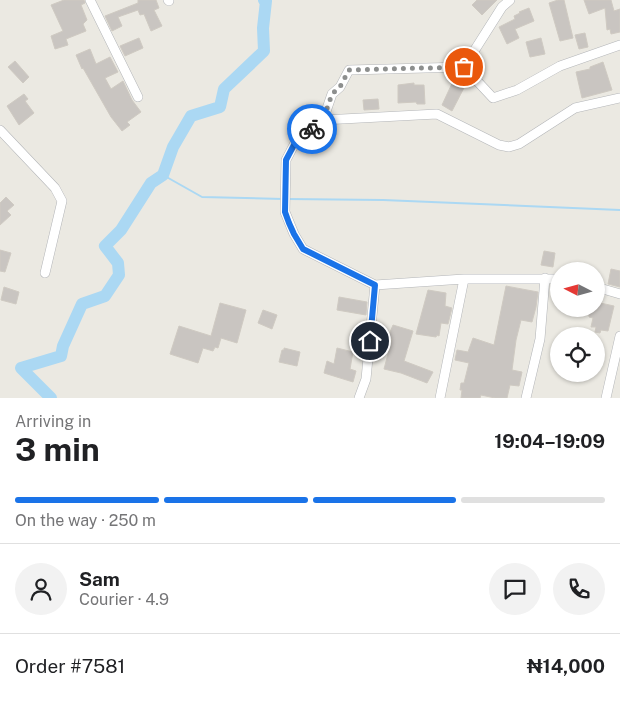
<!DOCTYPE html>
<meta charset="utf-8">
<style>
body{margin:0;font-family:"Public Sans",sans-serif;background:#f2f2f2;color:#202124;height:100vh;display:flex;flex-direction:column;font-size:19px;white-space:nowrap}
*{box-sizing:border-box;margin:0}
p{font-size:16px;color:#757577}
.icon{flex:none;width:28px;height:28px;fill:none;stroke:currentColor;stroke-width:2;stroke-linecap:round;stroke-linejoin:round}
.map{position:relative;height:398px;overflow:hidden}
.panel{display:flex;flex-direction:column;background:#fff;flex:1}
.panel>*{flex:none}
.needle{width:32px;rotate:276deg}
.buttons{position:absolute;left:550px;top:262px;display:grid;gap:10px}
.buttons a{display:grid;place-items:center;width:55px;height:55px;border-radius:50%;background:#fff;box-shadow:0 1px 4px #0004;font-size:25px}
.pin{position:absolute;display:grid;place-items:center;width:42px;height:42px;color:#fff;margin:-21px;border:2px solid #fff;border-radius:50%;box-shadow:0 1px 5px #0007}
.courier{position:absolute;display:grid;place-items:center;width:50px;height:50px;margin:-25px;border:4px solid #1a73e8;border-radius:50%;background:#fff;color:#222;box-shadow:0 1px 6px #0007}
.headline em{font-style:normal;font-weight:700}
.headline div{display:flex;flex-direction:column-reverse}
.headline{display:flex;align-items:center;justify-content:space-between;height:85px;padding:0 15px}
h1{font-size:32px;font-weight:700;line-height:38px}
.bar{display:grid;grid-template-columns:repeat(4,1fr);gap:8px 5px;align-content:center;height:60px;padding:0 15px}
.bar i{height:6px;border-radius:4px;background:#e0e0e0}
.bar .current{background:#1a73e8}
.bar p{grid-column:span 4}
.line{display:flex;align-items:center;gap:12px;padding:0 15px;border-top:1px solid #e0e0e0}
.line div{flex:1}
.round{display:grid;place-items:center;flex:none;width:52px;height:52px;border-radius:26px;background:#f2f2f2}
.map>svg:first-child{display:block}
.lines{fill:none;stroke-linecap:round;stroke-linejoin:round}
.stream{stroke:#abd8f3;stroke-width:2}
.river{stroke:#abd8f3;stroke-width:12}
.building{fill:#c9c5c1;stroke:#cfcac2}
.minor-casing{stroke:#b3b5b8;stroke-width:10}
.minor{stroke:#fff;stroke-width:9}
.done{stroke:#8d8f8e;stroke-width:5;stroke-dasharray:0 9}
.route{stroke:#1a73e8;stroke-width:6}
</style>
<div class="map">
<svg width="620" height="398" viewBox="0 0 620 398">
<rect width="100%" height="100%" fill="#ebe9e2"/>
<g class="lines">
<path class="stream" d="M163,175l39,22 81,2
M288,199l95,1 237,10"/>
<path class="river" d="M51,398l-30,-30 40,-12 2,-10 19,-42 23,-8 14,-21 -1,-12 -13,-17 16,-16 30,-47 12,-8 10,-28 18,-31 29,-9 4,-18 40,-38 -1,-23 3,-27 -2,-1"/>
</g>
<path class="building" d="M64,0h20l1,3 -4,2 6,15 -4,4 3,7 -20,8 2,6 -13,4 -4,-13 12,-5 -12,-26z
M138,0h18l3,8 -5,2 8,16 -11,5 -7,-17 -4,1 -2,-5 -20,7 4,9 -10,5 -7,-15 33,-13z
M477,0h20l-15,15 -10,-10z
M558,0h6l9,38 -13,3 -11,-38z
M584,0h27l3,11 6,-2v23l-9,2 -1,-5 -3,1 -2,-22 -16,6z
M529,8l5,13 -19,8 4,9 -12,6 -8,-17 16,-8 -1,-3 6,-3 -1,-1z
M585,33l3,14 -9,2 -4,-14z
M139,38l4,10 -18,8 -5,-10z
M541,38l4,16 -15,3 -4,-15z
M90,49l6,15 14,-7 8,15 -13,6 6,11 12,-8 9,19 9,12 -14,10 3,3 -8,6 -11,-14 -28,-49 -1,1 -6,-14z
M15,61l14,16 -6,6 -15,-16z
M603,62l9,28 -30,8 -6,-26 14,-3v-2z
M455,77l12,5 -15,29 -10,-6z
M414,83v2h10l1,19h-8l-1,-2 -18,1v-18z
M24,94l4,5 -3,2 9,12 -15,12 -12,-19z
M378,99l1,10 -15,1 -1,-10z
M6,197l8,8 -7,6 4,4 -11,10v-22z
M0,250l11,3 -6,19 -5,-1z
M544,251l11,2 -2,14 -12,-2z
M611,269l9,2v16l-12,-3z
M506,286l32,6 -2,15 -4,15 -11,-2 -5,20 -4,30 10,2 -3,14 -9,-1 -3,13h-12l-14,-3 -1,3h-19l1,-8h-2l1,-7h3l5,-20 -14,-3 2,-10 11,2 5,-14 21,7z
M4,287l15,5 -3,12 -15,-4z
M428,290l18,3 -1,13 7,2 -4,16 -7,-1 -2,13 -2,-1 -1,2 -20,-3z
M339,297l28,5 -1,13 -29,-5z
M596,302l18,4 -6,25 -7,-1 -1,3 -5,-1 1,-5h-5l2,-9 -4,-1v-2l-18,-4v-2h25z
M220,303l26,7 -9,33 -16,-5 -3,10 -3,-1 -2,4 -10,-3 -5,15 -28,-9 9,-28 32,10z
M263,310l14,5 -5,14 -14,-6z
M393,325l20,6 -9,30 29,11 -6,11 -26,-10 -17,-4 8,-30 -4,-2z
M284,348l16,4 -3,14 -18,-4 3,-12h2z
M337,348l16,4 -3,17 6,2 -3,11 -29,-9 3,-12 7,3z"/>
<g class="lines">
<defs>
<path id="minor" d="M90,0l48,97
M168,0l1,1
M510,0l-8,7 -38,60 -115,3 -9,17 -8,7 -9,26 -28,23 -9,17 -1,52 9,22 9,15 72,36 89,-6h95
M464,67l29,31 24,-8 43,-24 60,-21
M323,120l114,-6 62,31 10,2 10,-3 56,-36 45,-10
M0,130l55,58 7,13 -17,72
M596,287l24,7
M359,398l7,-19 9,-94
M440,398l24,-119
M526,398l14,-59 5,-61
M606,398l14,-62"/>
</defs>
<use href="#minor" class="minor-casing"/>
<use href="#minor" class="minor"/>
</g>
<g class="lines">
<path class="done" d="M312,129l11,-9 9,-26 8,-7 9,-17 115,-3"/>
<path class="route" d="M312,129l-17,14 -9,17 -1,52 4,11 5,11 9,15 72,36 -5,56"/>
</g>
</svg>
<div class="buttons">
<a><svg class="needle" viewBox="-14 -14 28 28"><path d="M0-13l5 13h-10z" fill="#e53935"/><path d="M0 13l5-13h-10z" fill="#757577"/></svg></a>
<a><svg class="icon" aria-label="locate" viewBox="0 0 24 24"><circle cx="12" cy="12" r="6"/><path d="M12 2v4M12 18v4M2 12h4M18 12h4"/></svg></a>
</div>
<div class="pin" style="left:464px;top:67px;background:#ea580c"><svg class="icon" aria-label="bag" viewBox="0 0 24 24"><path d="M5 8h14l-1 12H6zM9 8a3 3 0 0 1 6 0"/></svg></div>
<div class="pin" style="left:370px;top:341px;background:#1f2937"><svg class="icon" aria-label="home" viewBox="0 0 24 24"><path d="M3 11l9-7 9 7M6 9v11h12V9"/></svg></div>
<div class="courier" style="left:312px;top:129px"><svg class="icon" aria-label="bike" viewBox="0 0 24 24"><circle cx="6" cy="16" r="4"/><circle cx="18" cy="16" r="4"/><path d="M6 16l4-8h5l3 8M10 8l3 8H6M13 5h3"/></svg></div>
</div>
<section class="panel">
<div class="headline"><div><h1>3 min</h1><p>Arriving in</p></div><em>19:04–19:09</em></div>
<div class="bar"><i class="current"></i><i class="current"></i><i class="current"></i><i></i><p>On the way · 250 m</p></div>
<div class="line" style="height:90px"><a class="round"><svg class="icon" aria-label="person" viewBox="0 0 24 24"><circle cx="12" cy="8" r="4"/><path d="M4 21q1-7 8-7t8 7"/></svg></a><div><b>Sam</b><p>Courier · 4.9</p></div><a class="round"><svg class="icon" aria-label="chat" viewBox="0 0 24 24"><path d="M4 5h16v11H9l-5 4z"/></svg></a><a class="round"><svg class="icon" aria-label="phone" viewBox="0 0 24 24"><path d="M5 4h4l2 5-3 2q2 4 5 5l2-3 5 2v4C11 20 4 13 5 4z"/></svg></a></div>
<div class="line" style="height:65px"><div>Order #7581</div><b>₦14,000</b></div>
</section>
